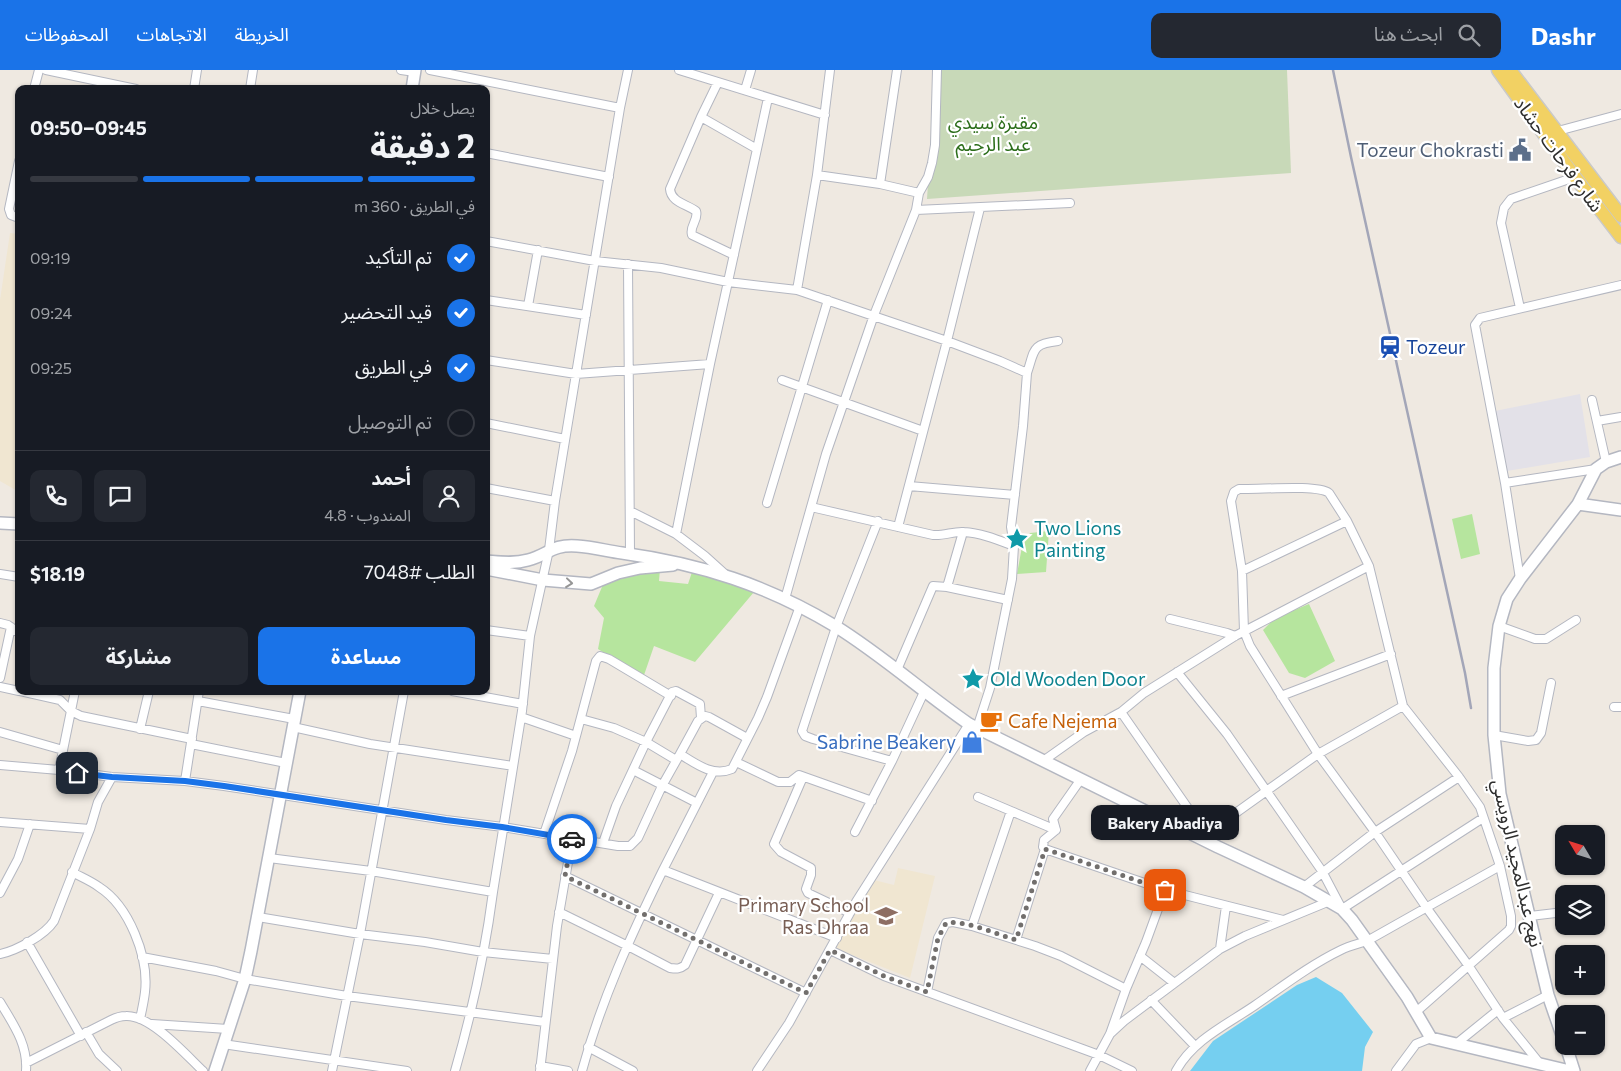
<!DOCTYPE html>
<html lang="ar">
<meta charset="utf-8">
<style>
body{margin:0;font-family:Commissioner,"Noto Sans Arabic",sans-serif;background:#242831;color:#f1f3f6;direction:rtl;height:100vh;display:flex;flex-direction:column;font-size:19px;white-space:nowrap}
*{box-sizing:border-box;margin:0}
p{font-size:16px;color:#9ea1a6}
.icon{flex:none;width:28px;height:28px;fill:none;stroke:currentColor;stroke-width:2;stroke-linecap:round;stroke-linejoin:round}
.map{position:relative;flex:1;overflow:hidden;direction:ltr}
.sheet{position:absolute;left:15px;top:15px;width:475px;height:610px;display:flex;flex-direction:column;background:#171b24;border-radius:10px;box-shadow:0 1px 4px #0004;direction:rtl}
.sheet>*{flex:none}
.needle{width:32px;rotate:308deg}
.controls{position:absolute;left:1555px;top:755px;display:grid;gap:10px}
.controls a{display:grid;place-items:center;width:50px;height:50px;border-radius:10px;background:#171b24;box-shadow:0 1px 4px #0004;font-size:25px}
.pin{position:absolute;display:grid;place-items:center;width:42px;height:42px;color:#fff;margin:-21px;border-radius:10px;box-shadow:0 2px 8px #0006}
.courier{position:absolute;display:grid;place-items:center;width:50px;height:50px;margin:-25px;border:4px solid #1a73e8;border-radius:50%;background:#fff;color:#222;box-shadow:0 1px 6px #0007}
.bubble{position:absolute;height:35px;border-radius:10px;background:#171b24;box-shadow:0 1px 4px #0004;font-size:16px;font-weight:700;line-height:35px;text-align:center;direction:rtl}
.overview em{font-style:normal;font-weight:700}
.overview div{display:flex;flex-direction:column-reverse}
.overview{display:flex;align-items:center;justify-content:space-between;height:85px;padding:0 15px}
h1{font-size:32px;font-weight:700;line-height:38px}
.bar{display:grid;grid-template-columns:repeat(4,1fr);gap:8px 5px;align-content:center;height:60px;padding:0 15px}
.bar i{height:6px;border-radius:4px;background:#363941}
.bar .on{background:#1a73e8}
.bar p{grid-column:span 4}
.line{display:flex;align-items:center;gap:12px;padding:0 15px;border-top:1px solid #363941}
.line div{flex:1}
.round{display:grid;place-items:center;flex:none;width:52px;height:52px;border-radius:10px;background:#242831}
ol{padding:0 15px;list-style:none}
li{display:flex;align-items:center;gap:15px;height:55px}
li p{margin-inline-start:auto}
li .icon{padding:5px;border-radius:50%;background:#1a73e8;color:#fff;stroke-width:4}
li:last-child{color:#9ea1a6}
li i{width:28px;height:28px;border:2px solid #363941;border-radius:50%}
.cta{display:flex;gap:10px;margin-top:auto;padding:10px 15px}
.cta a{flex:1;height:58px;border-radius:10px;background:#1a73e8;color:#fff;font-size:20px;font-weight:700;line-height:58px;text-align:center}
.cta a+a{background:#242831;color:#f1f3f6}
header{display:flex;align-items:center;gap:30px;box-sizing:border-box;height:70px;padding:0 25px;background:#1a73e8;color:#fff}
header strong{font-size:24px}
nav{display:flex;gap:28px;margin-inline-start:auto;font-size:18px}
.search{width:350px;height:45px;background:#242831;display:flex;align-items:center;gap:12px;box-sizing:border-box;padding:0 18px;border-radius:10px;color:#9ea1a6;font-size:19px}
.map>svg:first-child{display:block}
.industrial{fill:#e3e1e8}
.education{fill:#f0e6d1}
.green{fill:#b6e59e}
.cemetery{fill:#c8d9b8}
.water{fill:#75cff0}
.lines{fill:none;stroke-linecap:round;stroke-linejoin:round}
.street-casing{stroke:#b4b7c1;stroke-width:10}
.secondary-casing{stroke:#b4b7c1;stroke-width:14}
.primary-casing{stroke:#c9c9c9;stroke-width:15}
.street{stroke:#fff;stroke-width:8}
.secondary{stroke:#fff;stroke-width:11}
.primary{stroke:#f2d163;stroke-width:12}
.rail{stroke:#a3a6b8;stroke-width:2.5}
.oneway{stroke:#969696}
.done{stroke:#726f6d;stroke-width:5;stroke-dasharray:0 9}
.route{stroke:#1a73e8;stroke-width:6}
.labels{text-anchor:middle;stroke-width:4.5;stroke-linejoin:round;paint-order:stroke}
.park-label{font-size:19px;fill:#2c6e1b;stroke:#fff}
.service-label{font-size:19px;fill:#4e5e75;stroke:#fff;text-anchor:end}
.street-label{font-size:19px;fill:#2e2e2e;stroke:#fff}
.transit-label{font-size:19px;fill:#164399;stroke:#fff;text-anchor:start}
.culture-label{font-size:19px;fill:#0d838f;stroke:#fff;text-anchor:start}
.food-label{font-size:19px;fill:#c56008;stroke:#fff;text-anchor:start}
.shop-label{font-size:19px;fill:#366cbe;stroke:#fff;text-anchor:end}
.education-label{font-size:19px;fill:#785e54;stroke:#fff;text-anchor:end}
</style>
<header>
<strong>Dashr</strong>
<div class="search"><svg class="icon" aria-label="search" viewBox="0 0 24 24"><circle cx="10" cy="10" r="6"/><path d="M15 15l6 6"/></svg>ابحث هنا</div>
<nav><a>الخريطة</a><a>الاتجاهات</a><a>المحفوظات</a></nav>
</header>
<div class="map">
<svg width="1621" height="1001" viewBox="0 0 1621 1001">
<rect width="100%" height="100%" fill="#efe9e1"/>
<path class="industrial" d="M1580,324l10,63 -83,14 -12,-60z"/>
<path class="education" d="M10,163l9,1v258l-19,-11v-181z
M898,798l37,8 -25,102 -78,-31 34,-69 28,7z"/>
<path class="green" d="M1472,444l8,40 -19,5 -9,-40z
M1049,461l-3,41 -29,2 6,-33 4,-3 3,-5z
M660,499l-1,12 29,3 5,-15 61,23 -59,70 -41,-16 -11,32 -45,-29 6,-31 -10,-12 13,-31z
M1309,534l26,57 -30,17 -16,-5 -26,-43 12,-12z"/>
<path class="cemetery" d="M935,0h352l4,103 -364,26z"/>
<path class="water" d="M1316,907l26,16 31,39 -8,15 -3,24h-172l23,-30 84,-56z"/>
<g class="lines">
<defs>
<path id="street" d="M46,0l90,19
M401,0l14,2
M430,0l190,38
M679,0l146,45
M718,12l-17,35 -31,72c1,13 16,15 26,22 3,9 -7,15 -4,24l42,20
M34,19l5,-19
M194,19l3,-19
M250,19l3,-19
M745,20l6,-20
M1554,62l67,-18
M757,79l11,-51
M486,83l123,24
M19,91l-10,48 2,6 8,3
M817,105l63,9 39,9
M880,114l17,-114
M916,140l154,-7
M486,171l109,20 66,7 67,14 69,8 150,51 53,20 27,12c8,-23 4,-29 31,-32
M628,194l2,290
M797,220l20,-115 13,-105
M486,230l100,15
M528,236l10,-56
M1520,238l-19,-85 3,-15 7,-9 64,-22
M486,290l90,14 134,-10 47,-215 -56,-32
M710,294l-34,170 29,22 21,19
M782,310l141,51
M1592,330l14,62
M1597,351l24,-4
M486,353l79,16
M1505,413l91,-14
M909,416l106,9
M486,418l69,13
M767,433l61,-203
M811,437l122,28c11,1 21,-4 31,-3 17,1 34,8 50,14
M630,441l46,23
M878,451l-42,106 -34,104 3,5 8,3 79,22
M898,457l49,-186 33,-133
M1242,501l105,-50
M0,504l19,3
M1520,509l-15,-96 -30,-158 5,-7 141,-33
M947,517l16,-55
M785,529l41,-145 48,-139 42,-105 3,-17 9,-16 4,-14 3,-18 2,-75
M1170,549l57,14 8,3
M0,553l8,2 11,8
M1499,556l36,13h11l30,-19
M486,560l44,6
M897,600l36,-84 14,1 61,13
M1177,602l50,62 95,137 20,38 141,-91
M0,608l11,-51
M0,617l19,4
M20,621l40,9 11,11 10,5 111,23
M452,621l71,13
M1281,626l110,-42
M198,631l96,18
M1614,637h7
M1121,642l87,125
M521,647l55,19
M581,649l33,9 32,14 -30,64 -13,37
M293,657l77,17 143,22
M977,658l13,-40 22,-109 2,-33 -3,-19 12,-101 4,-53
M140,659l9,-38
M0,662l63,18
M1494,665l34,6 8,-1 5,-7 10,-50
M191,674l95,19
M680,684l18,-33 7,-5 4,1 38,21
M676,690l-30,-18 26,-50 4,-1 24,13 1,14
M1043,691l41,-29 37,-20 23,-19 91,-57 134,-70
M736,692l42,20h12l9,-7 73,26
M0,695l59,5 53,7 73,4 39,5 222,34 57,7 115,19h12l8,-8 24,-52 18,-32c16,10 33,23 52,15l26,-51 9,-21 33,-91
M59,700l16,-79
M633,700l64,33
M803,707l-29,67 7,8 30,16v7l-5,14 2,4 42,20
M1081,709l-28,40 3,11 -12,10 -1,7 2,2 120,41 -19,52 -20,47 -16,45 -20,37
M185,711l14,-90
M978,727l33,14
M0,752l90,7
M855,762l37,-71 32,-69
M544,764l28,-83 24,-90 4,-5 9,3 62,37
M1205,765l113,-81 85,-48
M269,788l102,13 122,21c-8,61 -21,120 -38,179
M663,800l50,-98
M72,802c9,5 19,9 27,15 30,19 50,70 46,105 -1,9 -3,18 -5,27
M565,806l241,117
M1304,817l71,-55 84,-55
M1165,820l118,30
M493,822l29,-181 8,-75 19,-86 6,-49 65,-393 8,-38
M0,823l18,-34 12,-35
M559,842l69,34 42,22c7,1 10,1 15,-3l34,-72
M1530,846l34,-4
M258,847l102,17 65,8 58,10 70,7
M972,856l39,-115 45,19
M1016,870l29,-91
M27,872l54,94
M1220,879l6,-43
M830,880l54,26 215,79 33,16
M0,884c16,-3 45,-19 54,-33l36,-92 8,-27 14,-25
M1140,886l33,26
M142,887l74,14 29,8 102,17 198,26
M927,922l11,-54 8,-15 7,-1 19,4 63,20 26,10 65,33
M1151,930l44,46
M0,932c13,22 28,42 26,69
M1416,942l93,-82 2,-4v-10l-11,-50 -20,-59 -21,-30 -56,-71 -34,-140 -22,-45 -18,-28c-13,-9 -71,-3 -90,-4l-5,3 -3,9 11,70 2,60 6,15 68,108 57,78 51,75 42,58 35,53 38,47
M1503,948l45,-23
M152,954l76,5
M86,962l13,22 18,17
M1111,963l13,-12 96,-72 25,-13 85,-35
M223,974l184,27
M1456,974l42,-34
M588,977l45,24
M26,993l85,-43c4,-2 10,-4 15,-4 25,-1 59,38 77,55
M540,996l28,5
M332,1001l28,-137 44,-243
M540,1001l17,-145 15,-87
M582,1001c19,-70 49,-136 81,-201l174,68
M757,1001l32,-48 67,-121 113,-178
M1176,1001c17,-31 50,-46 78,-65 29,-20 56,-41 87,-56 8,-4 17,-6 26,-9l133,-75
M1396,1001l20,-27 15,-6"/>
<path id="secondary" d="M412,19l3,-19
M1578,434l43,6
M0,453l19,1
M486,491c14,1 28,3 42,-1 20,-5 24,-16 49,-14 16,1 30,5 45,7 79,11 145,32 213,73 47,29 89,67 134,98l249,123 86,40 38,22 10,11 55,77 24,41 139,33
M486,499l57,11 48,4 27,-11 22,-5 33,-3
M1564,971l-16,-46 -48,-201 -6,-59v-67l5,-42 8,-27 13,-20 58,-75 18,-35 10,-7 15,-5
M1566,976l8,25
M215,1001l30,-92 6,-28 49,-260"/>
<path id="primary" d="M1498,0l77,107 46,60
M1510,0l111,146"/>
</defs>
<use href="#street" class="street-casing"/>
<use href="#secondary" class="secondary-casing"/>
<use href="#primary" class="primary-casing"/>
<use href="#street" class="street"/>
<use href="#secondary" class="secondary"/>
<use href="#primary" class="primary"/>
<path class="rail" d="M1333,0l18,87 114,516 6,35"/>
</g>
<defs><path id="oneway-chevron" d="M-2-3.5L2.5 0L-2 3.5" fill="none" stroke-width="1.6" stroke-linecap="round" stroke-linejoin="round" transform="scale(1.25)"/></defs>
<use class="oneway" href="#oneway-chevron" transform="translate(569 513) rotate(6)"/>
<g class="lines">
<path class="done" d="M572,769l-7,37 241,117 24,-43 54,26 43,16 11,-54 8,-15c20,-3 50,11 70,17l29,-91 120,41"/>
<path class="route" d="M77,703l35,4 73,4 39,5 222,34 56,7 70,12"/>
</g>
<defs>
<symbol id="civic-bare" viewBox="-9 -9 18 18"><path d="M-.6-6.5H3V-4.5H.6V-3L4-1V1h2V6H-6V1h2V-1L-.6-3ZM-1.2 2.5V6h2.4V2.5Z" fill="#5c6f8a" stroke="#fff" stroke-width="2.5" paint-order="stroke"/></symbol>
<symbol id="station-bare" viewBox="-9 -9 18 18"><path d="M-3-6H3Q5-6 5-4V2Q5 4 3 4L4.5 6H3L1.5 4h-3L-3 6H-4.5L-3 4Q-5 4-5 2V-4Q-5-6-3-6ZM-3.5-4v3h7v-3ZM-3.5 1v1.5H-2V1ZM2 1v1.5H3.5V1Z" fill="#1a4fb4" stroke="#fff" stroke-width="2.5" paint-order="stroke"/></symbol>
<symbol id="sight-bare" viewBox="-9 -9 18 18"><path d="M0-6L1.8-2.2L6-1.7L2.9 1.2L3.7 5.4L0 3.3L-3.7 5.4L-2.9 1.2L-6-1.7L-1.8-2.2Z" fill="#0f9aa8" stroke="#fff" stroke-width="2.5" paint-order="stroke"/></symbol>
<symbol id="cafe-bare" viewBox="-9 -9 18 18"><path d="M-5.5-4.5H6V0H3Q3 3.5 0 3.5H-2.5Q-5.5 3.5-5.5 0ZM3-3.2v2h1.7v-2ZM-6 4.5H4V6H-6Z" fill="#e8710a" stroke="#fff" stroke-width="2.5" paint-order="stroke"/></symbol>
<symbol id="shop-bare" viewBox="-9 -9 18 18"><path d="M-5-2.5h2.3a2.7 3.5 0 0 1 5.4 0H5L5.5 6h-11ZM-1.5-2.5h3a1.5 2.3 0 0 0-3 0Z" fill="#3f7fe0" stroke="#fff" stroke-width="2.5" paint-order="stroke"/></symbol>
<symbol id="school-bare" viewBox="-9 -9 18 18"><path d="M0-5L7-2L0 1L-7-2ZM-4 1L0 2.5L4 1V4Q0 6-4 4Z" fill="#8d6e63" stroke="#fff" stroke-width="2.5" paint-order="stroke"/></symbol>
</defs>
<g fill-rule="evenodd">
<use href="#civic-bare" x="1504" y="64" width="32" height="32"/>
<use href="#station-bare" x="1374" y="261" width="32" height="32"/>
<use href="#sight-bare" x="1001" y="453" width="32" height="32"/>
<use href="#sight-bare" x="957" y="593" width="32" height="32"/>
<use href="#cafe-bare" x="975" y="635" width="32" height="32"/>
<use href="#shop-bare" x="956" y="656" width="32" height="32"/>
<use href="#school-bare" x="870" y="830" width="32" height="32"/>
</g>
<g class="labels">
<g class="park-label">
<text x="993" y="59">مقبرة سيدي<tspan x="993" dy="22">عبد الرحيم</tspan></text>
</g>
<g class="service-label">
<text x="1504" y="87">Tozeur Chokrasti</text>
</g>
<g class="street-label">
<text transform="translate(1559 84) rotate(54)" y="7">شارع فرحات حشاد</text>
<text transform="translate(1518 793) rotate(77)" y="7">نهج عبدالمجيد الرويسي</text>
</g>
<g class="transit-label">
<text x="1406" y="284">Tozeur</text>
</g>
<g class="culture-label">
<text x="1034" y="465">Two Lions<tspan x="1034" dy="22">Painting</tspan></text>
<text x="990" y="616">Old Wooden Door</text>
</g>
<g class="food-label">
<text x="1008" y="658">Cafe Nejema</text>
</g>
<g class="shop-label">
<text x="956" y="679">Sabrine Beakery</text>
</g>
<g class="education-label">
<text x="869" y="842">Primary School<tspan x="869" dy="22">Ras Dhraa</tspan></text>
</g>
</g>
</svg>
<div class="controls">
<a><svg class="needle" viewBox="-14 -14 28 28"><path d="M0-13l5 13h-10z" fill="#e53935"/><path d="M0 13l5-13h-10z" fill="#9ea1a6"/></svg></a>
<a><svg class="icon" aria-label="layers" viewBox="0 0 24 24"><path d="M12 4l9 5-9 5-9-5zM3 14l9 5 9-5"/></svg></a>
<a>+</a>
<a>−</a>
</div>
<div class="pin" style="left:1165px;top:820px;background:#ea580c"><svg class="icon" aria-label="bag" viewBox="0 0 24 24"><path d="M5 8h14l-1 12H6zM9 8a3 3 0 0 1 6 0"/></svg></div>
<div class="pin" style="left:77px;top:703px;background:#1f2937"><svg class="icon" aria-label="home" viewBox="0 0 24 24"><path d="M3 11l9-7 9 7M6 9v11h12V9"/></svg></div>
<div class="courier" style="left:572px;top:769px"><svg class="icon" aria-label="car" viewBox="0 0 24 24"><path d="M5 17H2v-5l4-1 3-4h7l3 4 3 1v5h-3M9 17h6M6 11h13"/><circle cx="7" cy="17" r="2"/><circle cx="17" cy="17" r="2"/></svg></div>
<div class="bubble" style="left:1091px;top:735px;width:148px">Bakery Abadiya</div>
<section class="sheet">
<div class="overview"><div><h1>2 دقيقة</h1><p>يصل خلال</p></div><em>09:45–09:50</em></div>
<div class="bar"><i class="on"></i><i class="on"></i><i class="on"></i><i></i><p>في الطريق · 360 m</p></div>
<ol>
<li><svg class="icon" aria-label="check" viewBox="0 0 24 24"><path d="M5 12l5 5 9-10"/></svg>تم التأكيد<p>09:19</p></li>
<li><svg class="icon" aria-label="check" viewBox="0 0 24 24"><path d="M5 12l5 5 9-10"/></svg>قيد التحضير<p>09:24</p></li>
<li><svg class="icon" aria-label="check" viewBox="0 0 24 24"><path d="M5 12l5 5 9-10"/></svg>في الطريق<p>09:25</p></li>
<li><i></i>تم التوصيل</li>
</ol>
<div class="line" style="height:90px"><a class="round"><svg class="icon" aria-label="person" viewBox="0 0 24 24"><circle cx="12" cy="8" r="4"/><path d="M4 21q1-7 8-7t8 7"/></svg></a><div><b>أحمد</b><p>المندوب · 4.8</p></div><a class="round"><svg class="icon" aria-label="chat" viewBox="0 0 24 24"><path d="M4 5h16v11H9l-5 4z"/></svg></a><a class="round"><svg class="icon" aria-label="phone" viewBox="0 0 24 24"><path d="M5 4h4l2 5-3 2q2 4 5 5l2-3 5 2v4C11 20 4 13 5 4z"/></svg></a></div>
<div class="line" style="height:65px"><div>الطلب #7048</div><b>$18.19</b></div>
<div class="cta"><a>مساعدة</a><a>مشاركة</a></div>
</section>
</div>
